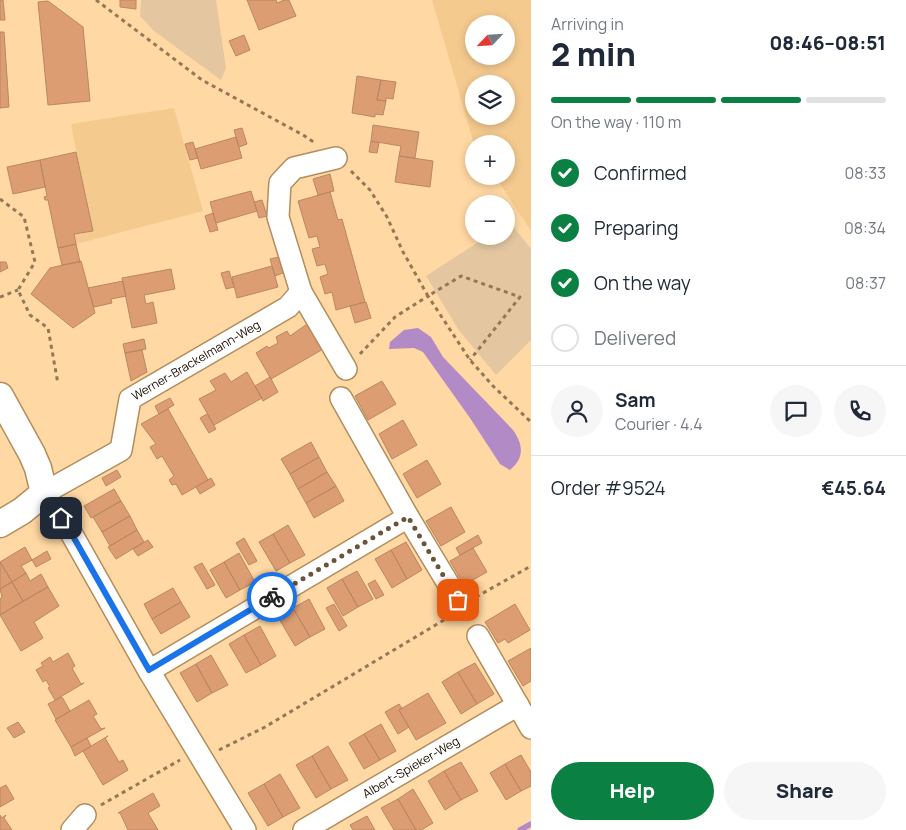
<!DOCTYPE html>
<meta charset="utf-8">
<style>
body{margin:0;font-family:Manrope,sans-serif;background:#f6f6f7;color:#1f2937;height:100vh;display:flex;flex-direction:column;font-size:19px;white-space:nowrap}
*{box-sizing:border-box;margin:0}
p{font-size:16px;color:#747a83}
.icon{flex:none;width:28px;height:28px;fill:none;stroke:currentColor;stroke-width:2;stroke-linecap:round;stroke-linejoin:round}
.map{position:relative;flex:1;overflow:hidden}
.side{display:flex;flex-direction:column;background:#fff;width:375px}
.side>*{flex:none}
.needle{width:32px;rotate:245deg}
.fabs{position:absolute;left:465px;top:15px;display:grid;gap:10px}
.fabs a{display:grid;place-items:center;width:50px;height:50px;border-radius:50%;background:#fff;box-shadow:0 2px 8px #0003;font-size:25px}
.pin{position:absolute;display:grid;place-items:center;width:42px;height:42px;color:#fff;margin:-21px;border-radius:10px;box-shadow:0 2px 8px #0006}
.courier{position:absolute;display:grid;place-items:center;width:50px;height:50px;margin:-25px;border:4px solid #1a73e8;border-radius:50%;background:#fff;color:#222;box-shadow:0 1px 6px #0007}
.headline em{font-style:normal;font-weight:800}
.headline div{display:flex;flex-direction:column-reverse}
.headline{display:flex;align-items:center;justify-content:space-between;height:85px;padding:0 20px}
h1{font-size:32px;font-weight:800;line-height:38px}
.bar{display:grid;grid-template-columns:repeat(4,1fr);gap:8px 5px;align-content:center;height:60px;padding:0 20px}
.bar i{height:6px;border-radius:4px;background:#e0e1e3}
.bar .on{background:#0b8043}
.bar p{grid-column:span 4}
.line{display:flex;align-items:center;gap:12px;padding:0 20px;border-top:1px solid #e0e1e3}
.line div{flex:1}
.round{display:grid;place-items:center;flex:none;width:52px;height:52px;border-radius:26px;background:#f6f6f7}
ol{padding:0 20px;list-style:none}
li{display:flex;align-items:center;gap:15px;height:55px}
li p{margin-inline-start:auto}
li .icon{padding:5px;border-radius:50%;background:#0b8043;color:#fff;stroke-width:4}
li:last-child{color:#747a83}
li i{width:28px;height:28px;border:2px solid #e0e1e3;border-radius:50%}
.primary-button{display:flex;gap:10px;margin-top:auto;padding:10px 20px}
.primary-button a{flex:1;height:58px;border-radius:30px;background:#0b8043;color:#fff;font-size:20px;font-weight:800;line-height:58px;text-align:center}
.primary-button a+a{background:#f6f6f7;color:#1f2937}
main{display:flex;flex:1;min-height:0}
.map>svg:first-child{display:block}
.built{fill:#f5ca8f;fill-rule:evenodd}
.green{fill:#e4c7a1}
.water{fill:#b28bc6}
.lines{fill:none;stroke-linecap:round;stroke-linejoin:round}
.stream{stroke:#b28bc6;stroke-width:5.5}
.building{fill:#dc9d73;stroke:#ba8664}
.minor-casing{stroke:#b38e5d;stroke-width:24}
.tertiary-casing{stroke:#b38e5d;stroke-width:29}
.path{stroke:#947856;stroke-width:3;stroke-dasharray:4 4;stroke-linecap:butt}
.minor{stroke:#fff;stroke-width:21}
.tertiary{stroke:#fff;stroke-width:26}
.done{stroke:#6b5539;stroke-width:5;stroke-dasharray:0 9}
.route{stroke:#1a73e8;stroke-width:6}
.labels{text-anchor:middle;stroke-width:4;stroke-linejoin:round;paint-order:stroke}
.street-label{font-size:12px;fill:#1c0e00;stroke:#f9e9d5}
</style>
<main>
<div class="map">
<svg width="531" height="830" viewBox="0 0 531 830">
<rect width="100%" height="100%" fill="#ffd8a4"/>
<path class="built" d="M432,0h99v231l-36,-55h11v-32h-32zM474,24h32v32h-32zM474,84h32v32h-32z
M174,108l29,103 -127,33 -2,-10 18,-3 -21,-107z"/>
<path class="green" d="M141,0h75l10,68 -5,12 -67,-49 -14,-15z
M510,222l21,27v91l-35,35 -38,-46 -32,-53 62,-40h18v-12z"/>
<path class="water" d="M418,328l13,9 12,20 70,73c10,14 12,28 -3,40l-10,-6 -30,-46 -47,-66 -9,-4 -25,1 1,-7 14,-12z"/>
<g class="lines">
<path class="stream" d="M520,830l11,-6"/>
</g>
<path class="building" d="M0,0h3l2,20h-5z
M120,0h16v9l-16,-2z
M247,0h29l1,3 7,-3h5l7,16 -37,14z
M48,1l35,26 7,74 -42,4 -10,-103z
M0,32h4l5,75 -9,1z
M244,35l6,15 -14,6 -7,-15z
M357,76l24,4 -4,20 9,1 -3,14 -8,-1v3l-23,-4z
M381,80l15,2 -3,17 -7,-1v3l-9,-1z
M373,125l46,7 -4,26 -16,-2 2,-10 -30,-5z
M242,128l5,16 -8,3 -5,-17z
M236,137l6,21 -41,11 -6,-20z
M371,141l8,2 -2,10 -8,-1z
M193,142l5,16 -8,2 -5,-16z
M76,152l17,79 -19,3 2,10 -18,4 -10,-48h-3l-1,-3 3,-1 -7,-36z
M399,156l34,5 -3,26 -35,-5z
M40,160l5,27 -32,7 -6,-27z
M330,174l4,17 -16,4 -5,-16z
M251,191l6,20 -41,12 -6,-21z
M330,192l8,28 4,-1 23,83 -29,8 -4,-18 -7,2 -5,-17 8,-3 -3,-10 -8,2 -5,-17 8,-2 -3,-11 -8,2 -11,-37z
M262,200l5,16 -8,2 -5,-16z
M213,213l5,17 -8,2 -5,-16z
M76,244l4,18 -18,3 -4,-17z
M279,257l4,16 -8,3 -5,-17z
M81,261l14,52 -22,15 -42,-34 19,-26z
M0,262h6l2,6 -8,4z
M272,266l6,21 -41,11 -5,-21z
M171,269l4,20 -31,6 2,9 7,-2 4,21 -25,5 -10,-50z
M229,271l5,16 -8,2 -5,-16z
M123,281l3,15 -15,3 1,4 -18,4 -6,-19z
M366,302l5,16 -16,5 -5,-17z
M310,322l15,26 -54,31 -15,-26 11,-7 2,2 9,-5 -2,-6 11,-6 3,5z
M144,339l2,10 -21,4 -2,-9z
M142,350l5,22 -16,9 -6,-28z
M247,372l15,26 -48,27 -15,-26 17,-9 -6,-9 15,-8 6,9z
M270,377l8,15 -15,9 -8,-15z
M382,381l14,23 -28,16 -13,-24z
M170,398l4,7 -15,9 -4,-8z
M168,409l40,71 -26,15 -6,-11 -4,1 -3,-5 5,-4 -12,-20 -5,3 -7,-12 6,-3 -15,-20z
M207,414l9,15 -7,4 -9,-15z
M403,420l14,25 -25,14 -13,-25z
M311,442l8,15 -29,17 -9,-15z
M319,457l8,15 -29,17 -8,-15z
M427,460l14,24 -24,14 -14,-24z
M117,470l4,7 -15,9 -4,-8z
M327,472l9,14 -30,17 -8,-14z
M211,478l4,7 -15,9 -4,-7z
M336,486l8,15 -30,17 -8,-15z
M114,489l7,12 -30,17 -7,-12z
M121,501l9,15 -28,16 -9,-15z
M451,507l14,25 -24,14 -15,-25z
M130,516l7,14 -27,16 -8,-14z
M288,525l17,30 -15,8 -17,-29z
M137,530l7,12 -28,17 -8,-12z
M273,534l17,29 -14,8 -17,-29z
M478,535l4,8 -22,12 -4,-7z
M244,538l13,23 -8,4 -13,-22z
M148,540l5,7 -15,9 -5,-7z
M406,542l16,28 -15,9 -16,-29z
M25,547l7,13 -11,6 5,7 -14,9 -12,-20z
M473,548l14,24 -23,13 -14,-24z
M391,550l16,29 -15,9 -17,-29z
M47,551l4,8 -15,8 -4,-7z
M239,553l16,29 -15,8 -16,-28z
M0,562l12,20 -12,7z
M224,562l16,28 -14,8 -16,-28z
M202,563l13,22 -8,4 -13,-22z
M357,571l16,28 -15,8 -16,-28z
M26,573l4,8 11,-7 7,13 -25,14 -11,-19z
M342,579l16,28 -15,9 -16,-28z
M375,580l9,15 -8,4 -8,-15z
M12,582l11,19 -23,14v-16l2,-2 -2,-8z
M48,587l11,19 -25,16 9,16 -22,13 -21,-36z
M173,588l8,14 -29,17 -8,-15z
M309,599l16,30 -15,8 -17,-29z
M181,602l9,15 -29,17 -9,-15z
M334,604l13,22 -8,5 -13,-23z
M515,604l15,26 -22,13 -3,-4 -7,4 -13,-21z
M293,608l17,29 -15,9 -17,-29z
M260,626l16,30 -15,9 -17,-30z
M244,635l17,30 -15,8 -17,-29z
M531,648v33l-8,5 -15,-25z
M68,653l7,13 -3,2 9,16 3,-1 -29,17 -7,-12 2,-1 -4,-7 -3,2 -7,-12 7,-4 -2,-3 9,-6 3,5z
M211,655l17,30 -16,8 -16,-29z
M475,663l19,31 -17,10 -19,-32z
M196,664l16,29 -15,9 -17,-29z
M458,672l19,32 -16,10 -19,-32z
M428,693l18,30 -30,17 -17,-30z
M62,697l8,14 -14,8 -8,-15z
M89,700l8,14 -4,2 8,13 4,-1 -34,19 -16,-27z
M399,704l3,4 -3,2 10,17 -11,7 -13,-22z
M18,722l7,10 -11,6 -7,-10z
M381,724l15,27 -16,9 -16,-26z
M364,734l16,26 -16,9 -15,-26z
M108,736l-3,2 14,24 4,-2 5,10 -25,15 -20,-34z
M87,738l4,8 -16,10 -4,-9z
M328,746l20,34 -17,9 -19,-33z
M521,755l10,17v14l-10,5 -16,-27z
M312,756l19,33 -15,9 -20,-33z
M461,762l17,29 -17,9 -17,-29z
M505,764l16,27 -15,9 -16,-27z
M444,771l17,29 -16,10 -17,-29z
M280,774l20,34 -17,9 -19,-33z
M264,784l19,33 -15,9 -20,-33z
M6,785l8,14 -14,8v-19z
M413,789l20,34 -12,7h-5l-18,-31z
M153,793l7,13 -12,7 10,17h-30l-8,-17h-2z
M398,799l18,31h-22l-13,-22z
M0,815l2,3 4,-3 -2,3 8,12h-12z
M367,816l8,14h-22l-3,-5z"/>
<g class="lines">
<defs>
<g id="minor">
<path d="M301,292l45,77"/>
<path d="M341,398l67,119 50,83"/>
<path d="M478,636l53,92"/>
<path d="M149,671l259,-154"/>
<path d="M72,830l13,-15"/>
<path id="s1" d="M245,830l-96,-159 -79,-140 -26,-38 77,-43 9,-51 158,-92 13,-15 -23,-75 2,-34 14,-15 42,-10"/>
<path id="s2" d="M304,830l214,-125"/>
</g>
<path id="tertiary" d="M0,396l32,58 6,14 6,25 -22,18 -22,13"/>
</defs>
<use href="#minor" class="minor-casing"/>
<use href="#tertiary" class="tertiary-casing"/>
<path class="path" d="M96,0l106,80 101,55 12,8
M351,171l19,19 17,27 16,35 25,44 33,-20 59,21 -50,63
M0,199l24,18 11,45 -17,28 12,25 18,13 10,56
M0,297l18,-7
M360,354l35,-37 33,-21 42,64 23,26 38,36
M476,597l55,-31
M219,750l46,-23 184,-110
M101,805l79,-45"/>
<use href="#minor" class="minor"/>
<use href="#tertiary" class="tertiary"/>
</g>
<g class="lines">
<path class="done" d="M272,597l136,-80 50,83"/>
<path class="route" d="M61,518l9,13 79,139 123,-73"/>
</g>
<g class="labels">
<g class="street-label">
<text dy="4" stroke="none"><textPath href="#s1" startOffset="609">Werner-Brackelmann-Weg</textPath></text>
<text dy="4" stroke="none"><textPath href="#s2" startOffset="124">Albert-Spieker-Weg</textPath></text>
</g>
</g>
</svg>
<div class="fabs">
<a><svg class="needle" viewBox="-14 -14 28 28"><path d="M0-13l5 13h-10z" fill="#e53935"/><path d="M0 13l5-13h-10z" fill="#747a83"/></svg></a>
<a><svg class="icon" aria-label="layers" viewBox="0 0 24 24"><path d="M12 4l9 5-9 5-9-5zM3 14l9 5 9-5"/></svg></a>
<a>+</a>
<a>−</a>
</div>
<div class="pin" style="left:458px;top:600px;background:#ea580c"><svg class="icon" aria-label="bag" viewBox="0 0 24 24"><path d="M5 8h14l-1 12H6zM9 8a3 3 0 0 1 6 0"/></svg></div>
<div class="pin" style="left:61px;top:518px;background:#1f2937"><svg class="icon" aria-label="home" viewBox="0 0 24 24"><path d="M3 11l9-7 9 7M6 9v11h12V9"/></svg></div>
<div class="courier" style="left:272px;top:597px"><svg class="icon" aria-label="bike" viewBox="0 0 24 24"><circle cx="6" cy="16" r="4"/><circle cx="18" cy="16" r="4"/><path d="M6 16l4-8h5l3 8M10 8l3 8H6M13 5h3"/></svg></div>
</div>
<section class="side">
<div class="headline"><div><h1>2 min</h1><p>Arriving in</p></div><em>08:46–08:51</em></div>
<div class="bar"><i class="on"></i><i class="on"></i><i class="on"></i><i></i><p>On the way · 110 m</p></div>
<ol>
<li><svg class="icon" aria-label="check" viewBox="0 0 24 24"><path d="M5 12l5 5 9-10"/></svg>Confirmed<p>08:33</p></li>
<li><svg class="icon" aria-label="check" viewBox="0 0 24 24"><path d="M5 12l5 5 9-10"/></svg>Preparing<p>08:34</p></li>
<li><svg class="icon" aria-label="check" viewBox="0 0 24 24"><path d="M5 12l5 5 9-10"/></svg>On the way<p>08:37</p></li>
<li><i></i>Delivered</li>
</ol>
<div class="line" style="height:90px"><a class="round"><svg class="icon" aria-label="person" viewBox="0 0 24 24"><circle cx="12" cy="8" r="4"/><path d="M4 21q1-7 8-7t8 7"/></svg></a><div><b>Sam</b><p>Courier · 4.4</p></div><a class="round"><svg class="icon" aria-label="chat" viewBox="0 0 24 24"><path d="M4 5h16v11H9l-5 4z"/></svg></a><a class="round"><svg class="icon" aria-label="phone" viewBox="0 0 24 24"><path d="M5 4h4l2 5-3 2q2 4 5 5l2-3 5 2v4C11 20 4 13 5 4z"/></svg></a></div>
<div class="line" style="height:65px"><div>Order #9524</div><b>€45.64</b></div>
<div class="primary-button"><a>Help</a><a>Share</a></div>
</section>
</main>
